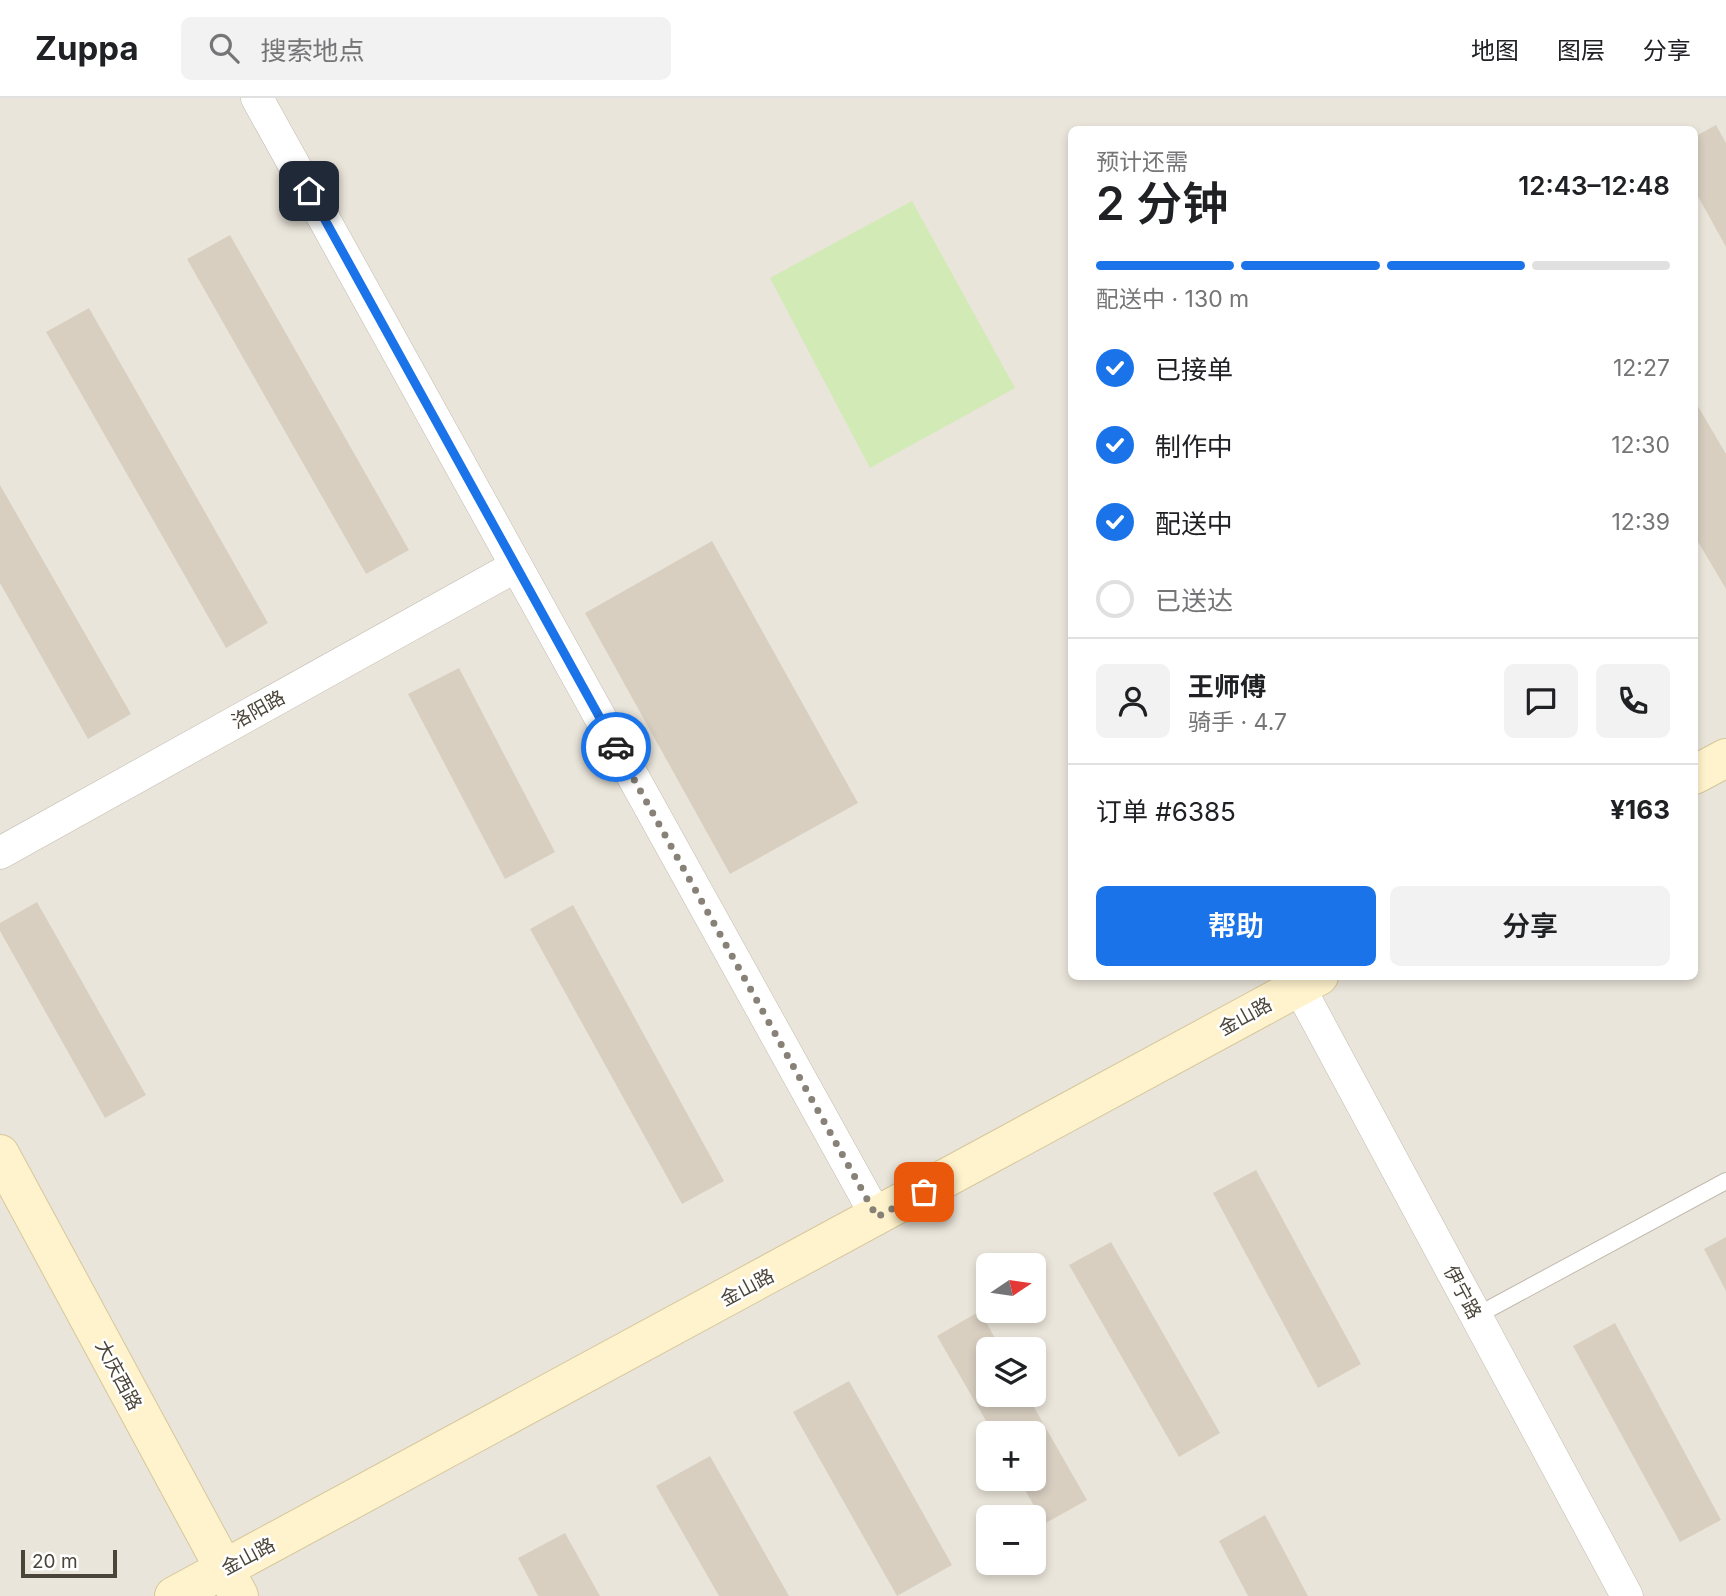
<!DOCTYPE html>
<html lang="zh">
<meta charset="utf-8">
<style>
body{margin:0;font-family:Inter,"Noto Sans SC",sans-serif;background:#f2f2f2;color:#202124;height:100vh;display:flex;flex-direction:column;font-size:26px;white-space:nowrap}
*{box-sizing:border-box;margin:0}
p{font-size:23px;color:#757577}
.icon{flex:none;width:38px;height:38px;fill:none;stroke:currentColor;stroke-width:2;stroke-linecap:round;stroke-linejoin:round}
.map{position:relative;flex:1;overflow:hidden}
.side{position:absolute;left:1068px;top:28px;width:630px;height:854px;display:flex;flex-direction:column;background:#fff;border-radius:10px;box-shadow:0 4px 10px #0003}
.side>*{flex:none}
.needle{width:46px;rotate:77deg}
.controls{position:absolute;left:976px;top:1155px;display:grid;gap:14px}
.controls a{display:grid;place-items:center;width:70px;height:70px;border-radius:10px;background:#fff;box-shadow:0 4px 10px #0003;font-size:35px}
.scale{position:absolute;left:21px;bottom:18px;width:96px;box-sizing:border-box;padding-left:7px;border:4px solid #4b4439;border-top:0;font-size:19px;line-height:24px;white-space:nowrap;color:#4b4439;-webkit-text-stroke:5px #fff;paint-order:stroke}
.pin{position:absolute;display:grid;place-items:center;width:60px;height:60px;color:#fff;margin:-30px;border-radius:14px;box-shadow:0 4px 10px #0006}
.courier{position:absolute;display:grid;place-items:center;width:70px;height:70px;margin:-35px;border:5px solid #1a73e8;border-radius:50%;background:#fff;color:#222;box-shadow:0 2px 9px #0007}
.headline em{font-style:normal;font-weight:600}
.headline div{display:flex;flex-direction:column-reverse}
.headline{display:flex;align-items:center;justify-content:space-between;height:119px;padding:0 28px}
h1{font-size:46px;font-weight:600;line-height:52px}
.bar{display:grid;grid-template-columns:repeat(4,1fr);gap:10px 7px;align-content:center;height:84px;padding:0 28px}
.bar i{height:9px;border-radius:5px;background:#e0e0e0}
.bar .on{background:#1a73e8}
.bar p{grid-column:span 4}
.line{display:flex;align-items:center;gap:18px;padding:0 28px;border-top:2px solid #e0e0e0}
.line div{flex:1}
.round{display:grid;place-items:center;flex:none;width:74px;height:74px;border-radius:10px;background:#f2f2f2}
ol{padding:0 28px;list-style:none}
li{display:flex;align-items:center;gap:21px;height:77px}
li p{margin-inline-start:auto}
li .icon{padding:7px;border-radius:50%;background:#1a73e8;color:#fff;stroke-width:4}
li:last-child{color:#757577}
li i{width:38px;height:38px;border:4px solid #e0e0e0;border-radius:50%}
.button{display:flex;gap:14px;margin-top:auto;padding:14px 28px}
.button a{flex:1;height:80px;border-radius:10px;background:#1a73e8;color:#fff;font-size:28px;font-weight:600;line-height:80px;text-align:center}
.button a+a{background:#f2f2f2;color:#202124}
header{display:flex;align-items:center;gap:42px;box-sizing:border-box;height:98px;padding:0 35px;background:#fff;border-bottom:2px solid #e0e0e0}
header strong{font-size:33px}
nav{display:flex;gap:38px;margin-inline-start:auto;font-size:24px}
.search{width:490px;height:63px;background:#f2f2f2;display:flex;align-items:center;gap:18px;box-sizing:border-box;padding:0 24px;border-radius:10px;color:#757577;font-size:26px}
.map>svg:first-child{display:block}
.residential{fill:#eae5da;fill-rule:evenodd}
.green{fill:#d2eab5}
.building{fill:#d8cfc1}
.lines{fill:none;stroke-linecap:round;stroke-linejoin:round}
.lane-casing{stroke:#c2bbae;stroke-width:18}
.street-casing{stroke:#c2bbae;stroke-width:33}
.secondary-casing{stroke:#d6c79b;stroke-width:40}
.lane{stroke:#fff;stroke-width:16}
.street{stroke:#fff;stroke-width:32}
.secondary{stroke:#fff3cd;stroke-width:38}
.done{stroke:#878178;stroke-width:7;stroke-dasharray:0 12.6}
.route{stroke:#1a73e8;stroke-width:9}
.labels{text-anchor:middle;stroke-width:5;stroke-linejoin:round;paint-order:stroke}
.street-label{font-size:19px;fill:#4b4439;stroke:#fff}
</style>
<header>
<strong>Zuppa</strong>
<div class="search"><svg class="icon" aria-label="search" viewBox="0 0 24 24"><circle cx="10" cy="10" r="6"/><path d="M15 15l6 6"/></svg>搜索地点</div>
<nav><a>地图</a><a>图层</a><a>分享</a></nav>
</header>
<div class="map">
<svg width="1726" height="1498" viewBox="0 0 1726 1498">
<rect width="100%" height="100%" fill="#f6f3ec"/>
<path class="residential" d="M0,0h1726v1498h-1726zM1071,32h623v846h-623zM989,1167h45v46h-45zM989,1251h45v46h-45zM989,1335h45v46h-45zM989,1419h45v46h-45z"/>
<path class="green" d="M912,103l103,187 -145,80 -100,-190z"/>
<path class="building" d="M1716,27l10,18v104l-32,-58v-52z
M230,137l179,315 -43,24 -179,-315z
M89,210l179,315 -42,25 -180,-316z
M1696,305l30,51v135l-32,-54z
M0,387l131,229 -43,25 -88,-156z
M712,443l146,262 -128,71 -145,-261z
M459,570l96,184 -50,27 -97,-185z
M37,804l109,193 -41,23 -105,-187v-8z
M573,807l151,276 -42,23 -152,-275z
M1256,1072l105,194 -43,24 -105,-195z
M1726,1139v54l-22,-42z
M1111,1144l109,191 -41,24 -110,-192z
M980,1213l21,38h-12v46h38l60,105 -43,24 -25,-45h15v-46h-41l-56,-97z
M1615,1225l106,197 -41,22 -107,-196z
M849,1283l103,184 -55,31 -104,-184z
M710,1358l79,140h-70l-63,-110z
M1265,1417l43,81h-60l-29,-55z
M565,1435l35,63h-62l-20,-38z"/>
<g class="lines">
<defs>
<path id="lane" d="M1476,1218l250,-135"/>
<path id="street" d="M257,0l620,1119
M0,755l516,-287
M1299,889l328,609"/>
<path id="secondary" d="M1694,677l32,-17
M0,1056l239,442
M174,1498l1145,-620"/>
</defs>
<use href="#lane" class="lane-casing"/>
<use href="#street" class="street-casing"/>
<use href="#secondary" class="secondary-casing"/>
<use href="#lane" class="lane"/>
<use href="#street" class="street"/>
<use href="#secondary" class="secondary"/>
</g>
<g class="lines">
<path class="done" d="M616,649l261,470 47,-25"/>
<path class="route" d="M309,93l307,556"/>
</g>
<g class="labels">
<g class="street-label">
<text transform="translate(258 611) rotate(-29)" y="7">洛阳路</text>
<text transform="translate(1245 918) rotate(-29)" y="7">金山路</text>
<text transform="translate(747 1189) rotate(-28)" y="7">金山路</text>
<text transform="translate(1463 1194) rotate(62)" y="7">伊宁路</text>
<text transform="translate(119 1277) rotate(62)" y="7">大庆西路</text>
<text transform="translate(248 1458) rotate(-28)" y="7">金山路</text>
</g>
</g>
</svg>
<div class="controls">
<a><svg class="needle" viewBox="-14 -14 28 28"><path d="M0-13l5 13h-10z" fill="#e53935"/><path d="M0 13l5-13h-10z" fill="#757577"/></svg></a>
<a><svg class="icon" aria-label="layers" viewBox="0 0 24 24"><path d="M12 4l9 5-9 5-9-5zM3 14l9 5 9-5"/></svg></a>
<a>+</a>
<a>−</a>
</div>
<div class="scale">20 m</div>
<div class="pin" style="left:924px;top:1094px;background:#ea580c"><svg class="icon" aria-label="bag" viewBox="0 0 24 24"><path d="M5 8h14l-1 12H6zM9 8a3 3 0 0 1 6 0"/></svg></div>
<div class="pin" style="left:309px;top:93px;background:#1f2937"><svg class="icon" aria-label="home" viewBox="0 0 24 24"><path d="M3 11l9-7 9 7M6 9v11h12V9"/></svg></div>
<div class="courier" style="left:616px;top:649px"><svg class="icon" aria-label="car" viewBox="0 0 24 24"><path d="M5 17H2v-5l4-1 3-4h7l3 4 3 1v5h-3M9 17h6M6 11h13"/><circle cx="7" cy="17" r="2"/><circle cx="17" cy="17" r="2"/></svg></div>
<section class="side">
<div class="headline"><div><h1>2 分钟</h1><p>预计还需</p></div><em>12:43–12:48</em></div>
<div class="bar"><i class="on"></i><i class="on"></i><i class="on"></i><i></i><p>配送中 · 130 m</p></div>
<ol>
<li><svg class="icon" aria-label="check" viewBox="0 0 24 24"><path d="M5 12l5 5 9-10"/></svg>已接单<p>12:27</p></li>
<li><svg class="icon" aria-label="check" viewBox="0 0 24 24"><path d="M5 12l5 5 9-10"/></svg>制作中<p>12:30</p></li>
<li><svg class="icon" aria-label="check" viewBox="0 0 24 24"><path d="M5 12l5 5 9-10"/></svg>配送中<p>12:39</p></li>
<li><i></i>已送达</li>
</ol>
<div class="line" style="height:126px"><a class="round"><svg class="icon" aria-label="person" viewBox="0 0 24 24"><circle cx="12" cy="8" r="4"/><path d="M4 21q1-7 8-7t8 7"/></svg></a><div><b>王师傅</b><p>骑手 · 4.7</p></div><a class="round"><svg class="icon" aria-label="chat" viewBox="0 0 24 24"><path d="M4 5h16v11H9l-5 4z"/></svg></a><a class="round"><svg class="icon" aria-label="phone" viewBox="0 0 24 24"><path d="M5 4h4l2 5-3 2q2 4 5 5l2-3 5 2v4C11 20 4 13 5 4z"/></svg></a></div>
<div class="line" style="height:91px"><div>订单 #6385</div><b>¥163</b></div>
<div class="button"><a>帮助</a><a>分享</a></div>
</section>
</div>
